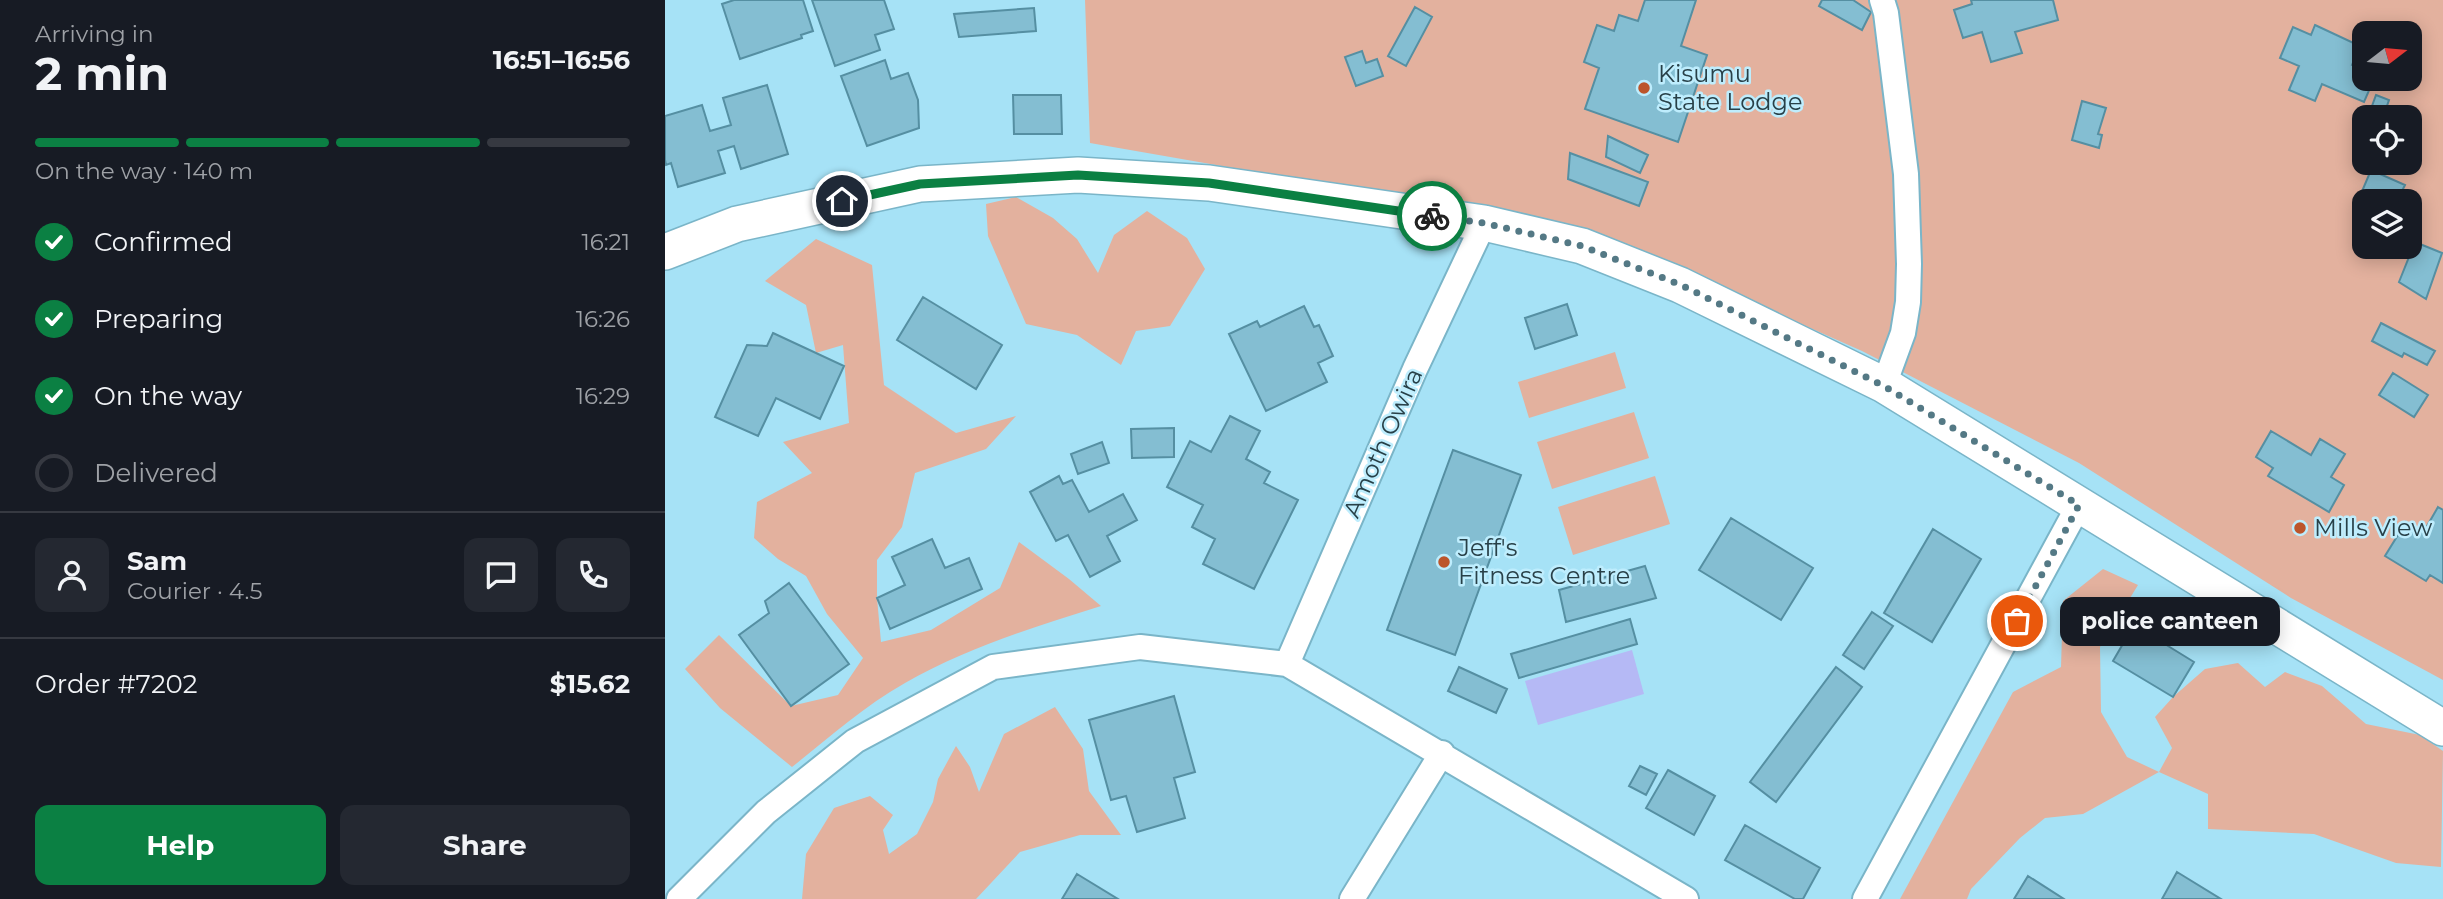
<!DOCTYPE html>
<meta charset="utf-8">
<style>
body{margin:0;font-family:Montserrat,sans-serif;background:#242831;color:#f1f3f6;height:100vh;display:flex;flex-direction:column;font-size:26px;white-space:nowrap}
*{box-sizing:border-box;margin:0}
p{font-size:23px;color:#9ea1a6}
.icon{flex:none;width:38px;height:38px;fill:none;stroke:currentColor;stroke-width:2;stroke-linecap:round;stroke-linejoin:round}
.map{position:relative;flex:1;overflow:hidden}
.drawer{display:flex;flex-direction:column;background:#171b24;width:665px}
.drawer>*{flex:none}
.needle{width:46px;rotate:74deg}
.controls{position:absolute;left:1687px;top:21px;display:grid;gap:14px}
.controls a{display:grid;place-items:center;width:70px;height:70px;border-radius:14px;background:#171b24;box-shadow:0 4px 18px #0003;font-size:35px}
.pin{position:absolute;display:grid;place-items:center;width:60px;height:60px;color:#fff;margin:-30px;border:4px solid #fff;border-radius:50%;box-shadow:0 2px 7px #0007}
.courier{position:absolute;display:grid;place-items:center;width:70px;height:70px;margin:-35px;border:5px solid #0b8043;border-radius:50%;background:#fff;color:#222;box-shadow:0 2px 9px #0007}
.bubble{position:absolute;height:49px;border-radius:14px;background:#171b24;box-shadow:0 4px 18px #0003;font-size:23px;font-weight:700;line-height:49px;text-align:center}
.headline em{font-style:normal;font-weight:700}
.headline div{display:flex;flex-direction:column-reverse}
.headline{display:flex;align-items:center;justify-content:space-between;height:119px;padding:0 35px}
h1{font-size:46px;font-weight:700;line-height:52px}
.bar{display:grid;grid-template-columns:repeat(4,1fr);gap:10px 7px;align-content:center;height:84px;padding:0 35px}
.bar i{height:9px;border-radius:5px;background:#363941}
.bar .active{background:#0b8043}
.bar p{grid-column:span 4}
.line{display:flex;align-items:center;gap:18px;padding:0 35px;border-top:2px solid #363941}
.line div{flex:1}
.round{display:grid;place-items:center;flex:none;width:74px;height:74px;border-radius:14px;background:#242831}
ol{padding:0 35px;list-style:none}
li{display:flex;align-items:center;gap:21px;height:77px}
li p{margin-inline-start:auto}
li .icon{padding:7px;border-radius:50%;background:#0b8043;color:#fff;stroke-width:4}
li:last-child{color:#9ea1a6}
li i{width:38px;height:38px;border:4px solid #363941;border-radius:50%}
.action{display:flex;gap:14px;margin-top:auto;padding:14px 35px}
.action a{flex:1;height:80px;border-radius:14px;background:#0b8043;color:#fff;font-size:28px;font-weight:700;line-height:80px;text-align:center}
.action a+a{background:#242831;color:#f1f3f6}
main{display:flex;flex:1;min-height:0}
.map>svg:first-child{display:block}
.green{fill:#e3b19e;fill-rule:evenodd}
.water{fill:#b5b9f5}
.building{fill:#84bed2;stroke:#558fa2;stroke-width:2}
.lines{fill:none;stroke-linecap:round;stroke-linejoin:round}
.minor-casing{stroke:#7ab5c8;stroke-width:28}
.secondary-casing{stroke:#7ab5c8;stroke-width:38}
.minor{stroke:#fff;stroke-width:24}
.secondary{stroke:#fff;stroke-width:35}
.done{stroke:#547985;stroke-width:7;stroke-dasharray:0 12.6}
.route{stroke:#0b8043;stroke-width:9}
.poi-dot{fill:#bc552b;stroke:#beedfd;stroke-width:2.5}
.labels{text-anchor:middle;stroke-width:5;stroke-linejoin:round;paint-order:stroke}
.poi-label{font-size:24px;fill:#284048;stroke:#beedfd;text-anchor:start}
.street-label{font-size:24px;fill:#284048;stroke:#beedfd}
</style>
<main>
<section class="drawer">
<div class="headline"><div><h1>2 min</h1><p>Arriving in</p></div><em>16:51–16:56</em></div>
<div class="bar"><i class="active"></i><i class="active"></i><i class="active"></i><i></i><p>On the way · 140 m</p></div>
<ol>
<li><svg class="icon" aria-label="check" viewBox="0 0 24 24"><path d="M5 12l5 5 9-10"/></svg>Confirmed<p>16:21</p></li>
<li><svg class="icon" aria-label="check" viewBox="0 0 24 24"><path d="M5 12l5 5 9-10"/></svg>Preparing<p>16:26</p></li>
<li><svg class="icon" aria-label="check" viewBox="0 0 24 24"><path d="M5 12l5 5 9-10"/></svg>On the way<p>16:29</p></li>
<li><i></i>Delivered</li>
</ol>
<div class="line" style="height:126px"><a class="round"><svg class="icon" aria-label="person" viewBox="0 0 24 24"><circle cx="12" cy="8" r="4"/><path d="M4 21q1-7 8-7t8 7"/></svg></a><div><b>Sam</b><p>Courier · 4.5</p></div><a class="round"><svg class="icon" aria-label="chat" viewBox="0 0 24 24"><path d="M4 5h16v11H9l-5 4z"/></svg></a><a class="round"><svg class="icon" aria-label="phone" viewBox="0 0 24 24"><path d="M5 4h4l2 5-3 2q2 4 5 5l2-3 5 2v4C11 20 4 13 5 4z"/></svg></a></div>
<div class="line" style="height:91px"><div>Order #7202</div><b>$15.62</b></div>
<div class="action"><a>Help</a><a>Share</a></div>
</section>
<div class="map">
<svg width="1778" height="899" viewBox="0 0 1778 899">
<rect width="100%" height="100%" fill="#a6e2f6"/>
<path class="green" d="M420,0h1358v680l-152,-82 -212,-135 -217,-112 -167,-74 -330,-86 -275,-48zM1699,33h46v46h-46zM1699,117h46v46h-46zM1699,201h46v46h-46z
M351,197l37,21 24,21 21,34 16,-38 33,-24 40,27 18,31 -35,57 -34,5 -15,34 -44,-30 -51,-11 -38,-88 -2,-32z
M151,239l56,26 12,120 72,48 60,-17 -30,33 -71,24 -13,54 -25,33v38l4,44 50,-12 69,-42 19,-46 50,37 32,27c-67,21 -135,42 -196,77 -41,23 -76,55 -113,84l-72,-59 -35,-39 34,-34 72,71 47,-11 25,-37 -36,-44 -21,-38 -28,-17 -24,-21 3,-36 55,-29 -29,-31 66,-19 -6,-78 -27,8 -10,-48 -41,-24z
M950,352l11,36 -97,30 -11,-36z
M969,412l15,46 -97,31 -15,-47z
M990,476l15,48 -97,31 -15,-48z
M1438,569l35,16 -38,62 1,65 26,45 32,15 13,-24 -17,-31 18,-20 32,-28 33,-6 27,24 20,-15 37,14 44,38 54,11 23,16 -2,116 -45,-4 -82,-29 -106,-5v-35l-49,-22 -76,42 -38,4 -25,20 -49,51 -4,10h-67l113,-207 48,-25 2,-66z
M390,707l28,42 6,42 32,44h-41l-60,17 -44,47h-174l4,-45 28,-46 36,-12 23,19 -10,15 6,24 28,-20 16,-32 5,-23 18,-33 14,21 9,25 25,-58z"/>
<path class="water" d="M967,650l12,44 -106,31 -13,-44z"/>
<path class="building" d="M69,0h69l10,31 -12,4 1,3 -62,21 -18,-55z
M147,0h72l10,29 -19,6 5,15 -45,16z
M980,0h51l-15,46 26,9 -29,87 -93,-33 14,-41 -15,-6 13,-37 17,6 5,-16 19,6z
M1157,0h31l18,12 -9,18 -43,-24z
M1306,0h82l5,20 -43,12 7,21 -31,9 -9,-30 -19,6 -9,-28 18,-6z
M750,7l17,10 -26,49 -18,-10z
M369,8l2,23 -77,6 -5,-23z
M1650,25l45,21 -8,19 12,5v9h10l-10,23 -42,-18 -7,17 -26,-11 10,-24 -19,-8 13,-31 18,8z
M697,51l4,12 11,-4 6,17 -27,10 -11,-29z
M220,60l6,19 17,-6 10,27 1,28 -52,18 -26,-70z
M102,85l21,69 -47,15 -7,-23 -16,5 7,22 -47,14 -7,-24 -5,2 -1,-5v-44l37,-11 8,26 21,-6 -8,-27z
M348,95h48l1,39h-48z
M1711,95l13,5 -6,17h-15z
M1417,101l24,7 -8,26 4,1 -3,13 -27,-8z
M943,136l40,19 -8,18 -34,-16z
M905,153l78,29 -9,24 -71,-27z
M1706,170l34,15 -8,16h-25l-12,-5z
M1750,242l27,11 -16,46 -27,-17z
M258,297l79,48 -26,44 -79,-49z
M902,304l10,31 -42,14 -10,-31z
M639,306l10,21 5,-2 14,31 -15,7 9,19 -61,29 -37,-77 28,-13 3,6z
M1716,323l54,28 -8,14 -23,-12 -2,4 -30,-16z
M108,333l71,33 -24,53 -44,-21 -18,38 -43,-19 32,-72 20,1z
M1728,373l35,22 -14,22 -35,-22z
M565,416l30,15 -14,28 24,13 -6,11 34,17 -44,89 -51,-25 12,-25 -23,-12 11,-22 -36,-18 23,-46 21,11z
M509,428v29l-42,1 -1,-29z
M1606,431l40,24 9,-16 25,15 -14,23 13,8 -15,27 -61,-36 5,-8 -17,-11z
M437,442l7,21 -31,11 -7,-20z
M788,450l68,25 -66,180 -68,-25z
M394,476l4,8 9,-4 17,32 34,-18 14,26 -30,16 13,25 -30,16 -22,-42 -12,6 -26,-49z
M1773,507l5,3v73l-13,-8 -4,6 -41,-25 21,-34 17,11z
M1066,518l82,50 -32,52 -82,-50z
M1268,529l48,30 -49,83 -48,-29z
M267,539l13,29 24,-10 13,31 -92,40 -13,-31 28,-13 -13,-28z
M980,566l11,32 -90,24 -7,-32z
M124,583l60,81 -58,42 -52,-71 30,-22 -4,-12z
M1207,612l21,14 -29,43 -21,-14z
M965,619l7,25 -118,34 -8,-24z
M1469,625l60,37 -21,35 -60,-36z
M794,667l48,22 -11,24 -48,-22z
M1171,667l26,20 -86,115 -26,-20z
M509,696l21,76 -21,6 11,40 -48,14 -11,-36 -15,4 -22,-80z
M975,766l17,8 -11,21 -17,-9z
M1003,770l47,26 -21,39 -48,-27z
M1080,825l75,43 -17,31h-8l-70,-39z
M1512,872l44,27h-59z
M412,874l41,25h-56z
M1363,876l36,23h-50z"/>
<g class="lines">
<defs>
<path id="minor" d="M1217,0l4,13 20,161 3,90 -1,38 -5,31 -19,52
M622,664l128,-295 69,-146
M14,899l87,-87 89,-71 138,-74 147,-20 147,17 399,235
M687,899l90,-146
M1200,899l214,-394"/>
<path id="secondary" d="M0,252l72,-28 183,-40 158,-9 131,8 275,40 98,23 98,39 204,100 559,343"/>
</defs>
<use href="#minor" class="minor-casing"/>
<use href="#secondary" class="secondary-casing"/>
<use href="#minor" class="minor"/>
<use href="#secondary" class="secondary"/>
</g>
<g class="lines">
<path class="done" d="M767,216l52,7 98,23 99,39 203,101 195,119 -62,116"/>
<path class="route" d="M177,201l78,-17 158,-9 131,8 223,33"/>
</g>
<g class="poi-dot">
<circle cx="979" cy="88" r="7"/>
<circle cx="1635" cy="528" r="7"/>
<circle cx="779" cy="562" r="7"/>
</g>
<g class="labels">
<g class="poi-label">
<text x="993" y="82">Kisumu<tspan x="993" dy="28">State Lodge</tspan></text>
<text x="1649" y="536">Mills View</text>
<text x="793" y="556">Jeff's<tspan x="793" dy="28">Fitness Centre</tspan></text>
</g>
<g class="street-label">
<text transform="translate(718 443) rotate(-66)" y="8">Amoth Owira</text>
</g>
</g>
</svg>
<div class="controls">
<a><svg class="needle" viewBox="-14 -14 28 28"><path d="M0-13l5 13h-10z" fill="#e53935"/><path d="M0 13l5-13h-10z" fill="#9ea1a6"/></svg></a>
<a><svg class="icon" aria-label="locate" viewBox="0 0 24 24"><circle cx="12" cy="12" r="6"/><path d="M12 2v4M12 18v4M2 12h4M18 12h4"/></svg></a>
<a><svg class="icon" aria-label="layers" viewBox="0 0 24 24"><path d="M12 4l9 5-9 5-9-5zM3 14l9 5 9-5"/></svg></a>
</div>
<div class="pin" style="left:1352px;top:621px;background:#ea580c"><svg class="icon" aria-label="bag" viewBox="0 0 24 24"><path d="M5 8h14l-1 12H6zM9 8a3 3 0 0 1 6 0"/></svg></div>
<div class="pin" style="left:177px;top:201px;background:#1f2937"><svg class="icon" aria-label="home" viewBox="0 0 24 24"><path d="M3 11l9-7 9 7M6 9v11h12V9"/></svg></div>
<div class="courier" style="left:767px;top:216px"><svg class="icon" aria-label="bike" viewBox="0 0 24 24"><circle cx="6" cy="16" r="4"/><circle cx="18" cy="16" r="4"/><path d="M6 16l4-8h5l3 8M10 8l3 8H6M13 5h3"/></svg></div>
<div class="bubble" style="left:1395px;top:597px;width:220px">police canteen</div>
</div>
</main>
